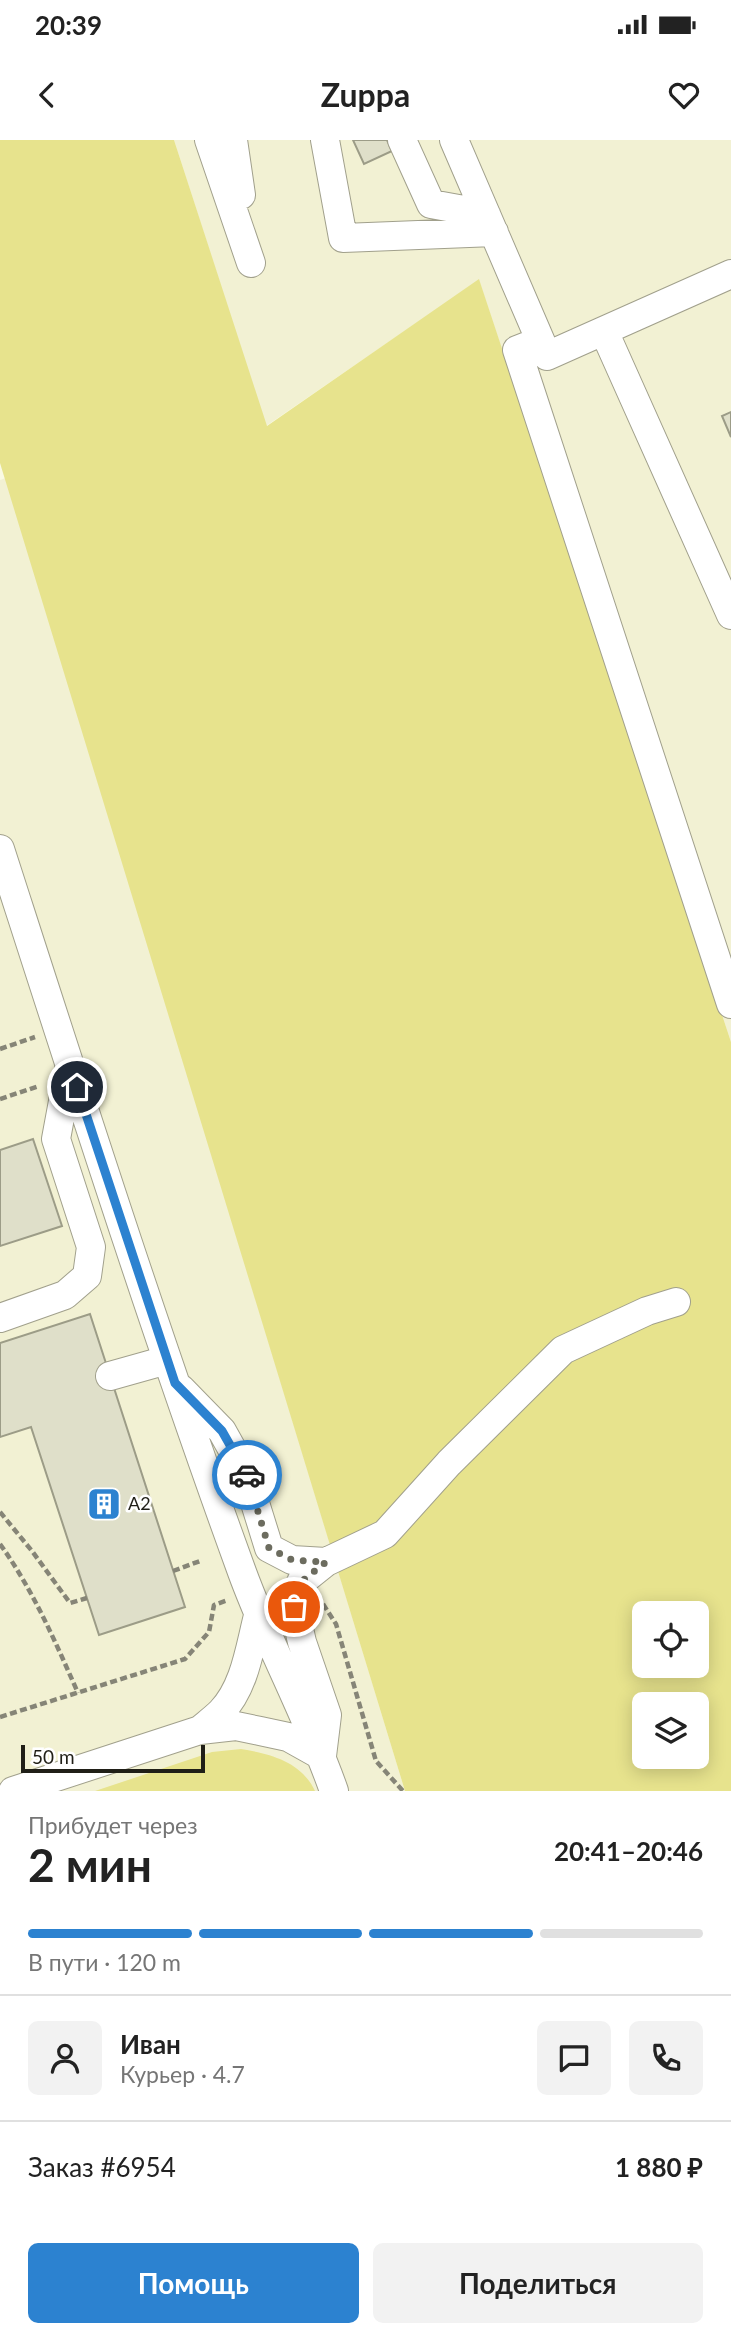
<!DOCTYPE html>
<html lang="ru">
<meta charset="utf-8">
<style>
body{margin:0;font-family:Lato,sans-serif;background:#f2f2f2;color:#222;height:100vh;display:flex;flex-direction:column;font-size:26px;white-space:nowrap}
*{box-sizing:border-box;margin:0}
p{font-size:23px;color:#767676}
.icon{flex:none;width:38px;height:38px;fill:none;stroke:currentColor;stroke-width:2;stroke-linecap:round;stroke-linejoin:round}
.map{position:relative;height:1651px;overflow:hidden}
.sheet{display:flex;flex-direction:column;background:#fff;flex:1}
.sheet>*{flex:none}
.tools{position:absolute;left:632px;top:1461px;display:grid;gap:14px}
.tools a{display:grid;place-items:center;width:77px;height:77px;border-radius:10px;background:#fff;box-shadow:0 4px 18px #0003;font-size:35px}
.scale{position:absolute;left:21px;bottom:18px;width:184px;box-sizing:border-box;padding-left:7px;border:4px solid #201f17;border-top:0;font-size:19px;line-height:24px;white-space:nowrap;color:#201f17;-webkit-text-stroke:5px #fff;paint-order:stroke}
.pin{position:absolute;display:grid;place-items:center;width:60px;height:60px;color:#fff;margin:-30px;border:4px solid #fff;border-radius:50%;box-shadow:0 2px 7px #0007}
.courier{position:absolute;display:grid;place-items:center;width:70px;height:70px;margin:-35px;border:5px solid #2c82d0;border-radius:50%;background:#fff;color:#222;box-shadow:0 2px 9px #0007}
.head em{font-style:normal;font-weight:700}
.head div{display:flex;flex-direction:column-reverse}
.head{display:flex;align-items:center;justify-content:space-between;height:119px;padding:0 28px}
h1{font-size:46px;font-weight:700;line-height:52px}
.bar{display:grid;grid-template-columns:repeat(4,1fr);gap:10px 7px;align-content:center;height:84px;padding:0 28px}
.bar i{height:9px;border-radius:5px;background:#e0e0e0}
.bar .current{background:#2c82d0}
.bar p{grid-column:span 4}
.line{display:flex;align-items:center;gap:18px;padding:0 28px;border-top:2px solid #e0e0e0}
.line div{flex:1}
.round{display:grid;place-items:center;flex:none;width:74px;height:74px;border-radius:10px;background:#f2f2f2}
.button{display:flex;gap:14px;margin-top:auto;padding:14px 28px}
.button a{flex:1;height:80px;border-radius:10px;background:#2c82d0;color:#fff;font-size:28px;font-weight:700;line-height:80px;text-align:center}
.button a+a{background:#f2f2f2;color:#222}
.status{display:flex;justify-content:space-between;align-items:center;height:49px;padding:0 35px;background:#fff;direction:ltr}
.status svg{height:19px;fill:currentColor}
header{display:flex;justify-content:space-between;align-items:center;height:91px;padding:0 28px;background:#fff;font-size:32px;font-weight:700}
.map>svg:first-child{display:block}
.built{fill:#f2f1d3}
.green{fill:#e7e38d;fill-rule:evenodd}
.building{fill:#dfdfc9;stroke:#9c9c87;stroke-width:2}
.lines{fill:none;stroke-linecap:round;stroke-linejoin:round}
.minor-casing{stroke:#a1a08c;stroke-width:30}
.path{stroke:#868577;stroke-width:4.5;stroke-dasharray:7 3.5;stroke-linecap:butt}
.minor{stroke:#fff;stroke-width:28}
.done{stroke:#6c6c5f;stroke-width:7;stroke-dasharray:0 12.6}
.route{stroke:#2c82d0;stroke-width:9}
.labels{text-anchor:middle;stroke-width:5;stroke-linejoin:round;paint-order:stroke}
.poi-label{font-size:18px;fill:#201f17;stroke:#fff;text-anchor:start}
</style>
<div class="status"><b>20:39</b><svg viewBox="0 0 49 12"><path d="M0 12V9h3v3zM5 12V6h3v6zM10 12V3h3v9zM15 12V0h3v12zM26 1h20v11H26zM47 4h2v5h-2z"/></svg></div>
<header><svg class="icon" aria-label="back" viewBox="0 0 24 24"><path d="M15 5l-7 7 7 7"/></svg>Zuppa<svg class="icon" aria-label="heart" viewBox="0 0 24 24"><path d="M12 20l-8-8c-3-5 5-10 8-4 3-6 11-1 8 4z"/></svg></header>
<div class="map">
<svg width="731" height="1651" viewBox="0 0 731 1651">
<rect width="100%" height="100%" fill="#fafae4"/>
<path class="built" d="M174,0h557v902l-252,-762 -213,146z
M6,338l399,1313h-405v-1311z"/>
<path class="green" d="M0,0h174l93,286 212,-147 252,763v749h-326l-405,-1328zM644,1474h52v52h-52zM644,1564h52v53h-52z
M241,1609c29,5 60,12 74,42h-220l117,-39z"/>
<path class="building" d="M353,0h34l5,11 -28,13z
M731,272v25l-9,-21z
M33,999l29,87 -62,20v-96z
M90,1174l95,293 -86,28 -68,-208 -31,10v-94z"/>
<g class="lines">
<defs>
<path id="minor" d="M209,0l42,123
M233,0l8,55
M325,0l18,98 151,-6
M402,0l29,64 55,10
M454,0l93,216 184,-82
M604,191l127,284
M540,201l-23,9 214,654
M0,709c78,242 155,484 242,723 27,74 66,144 92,219
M0,1178l65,-23 22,-19 4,-29 -35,-108 13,-70
M110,1236l57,-16
M181,1249l41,42 24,43 23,74 23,12 34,2
M200,1590c7,-6 15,-12 21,-18 25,-26 29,-67 38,-100
M322,1616l5,-41 -25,-73 -8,-35 7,-25 25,-20 59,-28 64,-71 114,-113 84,-39 29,-9
M13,1651l187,-61 36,-4 24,5 28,6 34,19"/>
</defs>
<use href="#minor" class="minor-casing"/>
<path class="path" d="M0,909l35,-12
M0,959l39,-13
M0,1372l32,39 38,52 17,-5
M0,1404c33,46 55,97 78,149
M173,1431l27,-10
M323,1464l13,20 40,137 27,30
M0,1577l185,-58 24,-27 5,-27 14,-5"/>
<use href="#minor" class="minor"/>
</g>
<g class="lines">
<path class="done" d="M247,1335l22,73 23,12 34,2 -25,20 -7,25"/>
<path class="route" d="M77,947l98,296 47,48 25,44"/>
</g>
<defs>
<symbol id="building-square" viewBox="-11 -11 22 22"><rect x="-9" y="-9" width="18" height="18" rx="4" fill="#2c82d0" stroke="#fff"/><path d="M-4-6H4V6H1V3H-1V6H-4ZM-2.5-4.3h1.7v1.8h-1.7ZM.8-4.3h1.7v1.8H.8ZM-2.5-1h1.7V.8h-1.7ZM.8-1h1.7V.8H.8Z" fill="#fff"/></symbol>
</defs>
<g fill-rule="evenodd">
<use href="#building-square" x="85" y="1345" width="38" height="38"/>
</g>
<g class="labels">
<g class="poi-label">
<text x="128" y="1370">А2</text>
</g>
</g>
</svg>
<div class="tools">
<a><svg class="icon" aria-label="locate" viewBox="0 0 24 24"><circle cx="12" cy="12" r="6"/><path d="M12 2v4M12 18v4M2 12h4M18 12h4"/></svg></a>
<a><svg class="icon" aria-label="layers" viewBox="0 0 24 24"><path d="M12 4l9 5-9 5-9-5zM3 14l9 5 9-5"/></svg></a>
</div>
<div class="scale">50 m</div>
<div class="pin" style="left:294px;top:1467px;background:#ea580c"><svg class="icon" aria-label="bag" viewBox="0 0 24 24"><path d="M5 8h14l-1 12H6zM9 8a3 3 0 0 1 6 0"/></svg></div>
<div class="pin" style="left:77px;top:947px;background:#1f2937"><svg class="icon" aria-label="home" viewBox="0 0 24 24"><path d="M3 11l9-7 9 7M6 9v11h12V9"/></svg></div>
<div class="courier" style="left:247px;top:1335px"><svg class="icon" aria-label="car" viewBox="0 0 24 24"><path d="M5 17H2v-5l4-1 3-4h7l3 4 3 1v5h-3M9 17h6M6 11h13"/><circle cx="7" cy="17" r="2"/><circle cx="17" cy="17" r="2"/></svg></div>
</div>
<section class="sheet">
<div class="head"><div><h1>2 мин</h1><p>Прибудет через</p></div><em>20:41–20:46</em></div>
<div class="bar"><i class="current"></i><i class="current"></i><i class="current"></i><i></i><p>В пути · 120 m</p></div>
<div class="line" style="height:126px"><a class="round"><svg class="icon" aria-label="person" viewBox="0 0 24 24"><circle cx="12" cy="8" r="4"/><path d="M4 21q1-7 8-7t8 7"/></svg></a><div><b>Иван</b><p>Курьер · 4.7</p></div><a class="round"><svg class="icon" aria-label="chat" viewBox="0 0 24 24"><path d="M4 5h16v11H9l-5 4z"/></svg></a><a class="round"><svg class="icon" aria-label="phone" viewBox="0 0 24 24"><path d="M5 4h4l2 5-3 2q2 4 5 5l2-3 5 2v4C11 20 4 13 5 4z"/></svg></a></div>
<div class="line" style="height:91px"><div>Заказ #6954</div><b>1 880 ₽</b></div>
<div class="button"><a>Помощь</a><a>Поделиться</a></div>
</section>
